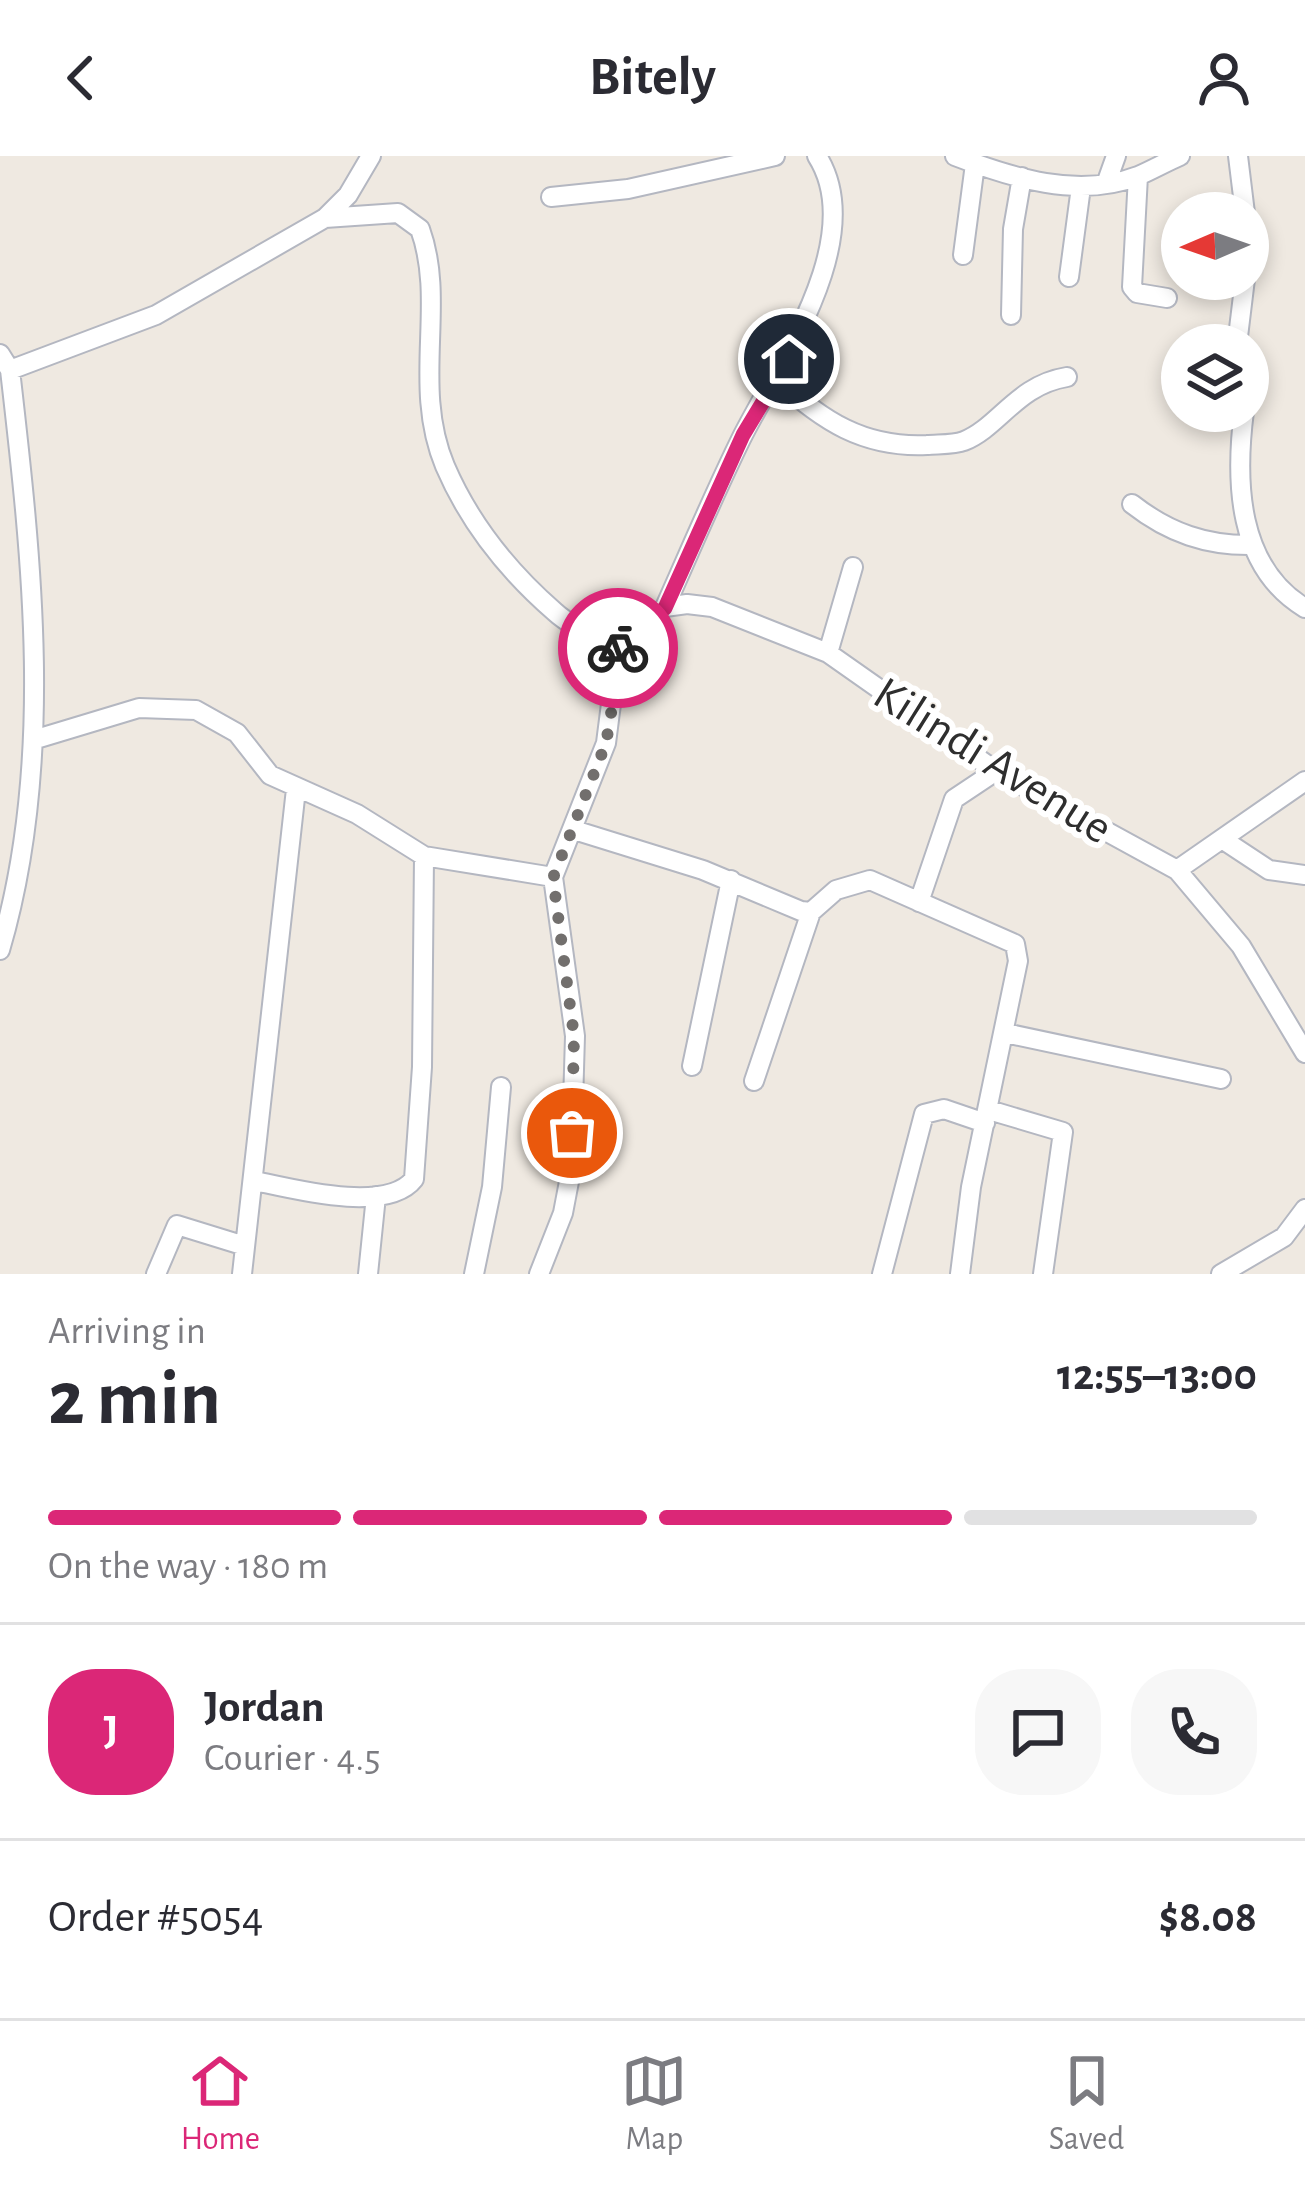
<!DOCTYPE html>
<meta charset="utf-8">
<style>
body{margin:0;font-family:"Alegreya Sans",sans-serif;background:#f7f7f7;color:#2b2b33;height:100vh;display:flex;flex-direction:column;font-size:45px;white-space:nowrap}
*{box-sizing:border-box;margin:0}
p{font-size:39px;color:#7c7c81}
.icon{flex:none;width:66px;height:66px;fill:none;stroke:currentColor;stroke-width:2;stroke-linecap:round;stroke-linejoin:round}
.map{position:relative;height:1118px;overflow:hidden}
.sheet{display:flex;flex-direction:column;background:#fff;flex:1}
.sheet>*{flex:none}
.needle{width:78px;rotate:268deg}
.controls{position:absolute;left:1161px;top:36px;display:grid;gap:24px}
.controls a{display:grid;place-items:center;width:108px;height:108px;border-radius:50%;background:#fff;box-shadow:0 6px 18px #0003;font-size:60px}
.pin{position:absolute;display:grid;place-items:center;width:102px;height:102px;color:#fff;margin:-51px;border:6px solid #fff;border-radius:50%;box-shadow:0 3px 12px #0007}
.courier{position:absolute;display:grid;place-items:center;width:120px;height:120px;margin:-60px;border:9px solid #db2777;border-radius:50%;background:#fff;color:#222;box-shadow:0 3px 15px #0007}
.headline em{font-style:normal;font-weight:700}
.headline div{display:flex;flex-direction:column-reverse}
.headline{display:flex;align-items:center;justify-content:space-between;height:204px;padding:0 48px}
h1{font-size:78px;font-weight:700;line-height:90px}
.bar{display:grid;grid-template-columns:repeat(4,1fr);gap:18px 12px;align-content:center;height:144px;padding:0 48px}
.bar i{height:15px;border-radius:9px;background:#e1e1e2}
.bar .current{background:#db2777}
.bar p{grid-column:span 4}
.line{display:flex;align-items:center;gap:30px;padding:0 48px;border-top:3px solid #e1e1e2}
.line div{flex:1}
.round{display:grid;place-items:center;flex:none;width:126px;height:126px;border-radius:48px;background:#f7f7f7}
header{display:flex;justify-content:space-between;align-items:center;height:156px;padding:0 48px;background:#fff;font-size:54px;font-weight:700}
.tab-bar{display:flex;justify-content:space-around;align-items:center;height:168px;border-top:3px solid #e1e1e2;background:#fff;font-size:33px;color:#7c7c81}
.tab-bar a{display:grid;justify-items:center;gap:6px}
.tab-bar .current{color:#db2777}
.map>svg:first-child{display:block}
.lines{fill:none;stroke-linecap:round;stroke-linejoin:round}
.minor-casing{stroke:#b4b7c1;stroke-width:22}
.minor{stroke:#fff;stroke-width:18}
.done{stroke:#726f6d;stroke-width:12;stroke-dasharray:0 21.6}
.route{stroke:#db2777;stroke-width:15}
.labels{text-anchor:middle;stroke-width:12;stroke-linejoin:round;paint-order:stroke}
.street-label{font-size:48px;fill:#2e2e2e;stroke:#fff}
</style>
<header><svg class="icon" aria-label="back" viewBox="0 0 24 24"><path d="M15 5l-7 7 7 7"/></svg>Bitely<svg class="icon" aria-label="person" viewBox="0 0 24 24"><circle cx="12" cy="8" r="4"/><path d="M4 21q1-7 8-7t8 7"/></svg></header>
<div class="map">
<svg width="1305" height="1118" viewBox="0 0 1305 1118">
<rect width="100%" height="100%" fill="#efe9e1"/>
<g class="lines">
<defs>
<path id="minor" d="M955,0c57,22 123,43 183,20 14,-6 28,-14 42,-20
M1238,0l7,57
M1138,20l-6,111 5,6 30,5
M1106,28l10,-28
M551,41l77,-8 147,-33
M325,62l73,-5 22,16c27,74 -9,156 25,237 24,56 64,106 110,146 18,17 54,30 61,53l-10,78 -53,134 22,159 -4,135 -8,42 -24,61
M1248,71v37
M963,99l12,-91
M1069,121l12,-90
M1011,159l2,-86 9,-52
M1237,189l8,-66
M0,198l10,16c22,190 45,393 -10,580
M10,214l146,-55 169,-97 23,-23 23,-39
M777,223c45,42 87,69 150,66 11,-1 27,0 37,-4 35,-14 53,-56 103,-64
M1244,255c-9,70 -7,156 61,197
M1132,348c37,29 75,42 121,41
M665,451c25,-56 49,-113 76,-168 35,-71 129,-200 76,-283
M612,497l53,-46 22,-3 25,3 116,46 168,118 181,99 64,76 64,107
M828,497l25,-86
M33,584l106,-32 57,2 41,23 33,42 87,39 67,42 129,21
M574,674l129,40 98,41 10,1 25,-22 34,-10 145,64 3,17 -47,226 -11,87
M1222,683l47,31 36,5
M1177,714l128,-89
M919,746l35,-103 42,-28
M1005,877l216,46
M692,910l39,-186
M754,925l57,-169
M989,954l74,22 -20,142
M255,1025c38,8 132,33 159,-2l8,-112 2,-211
M156,1118l21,-49 68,21
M242,1118l54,-485
M368,1118l8,-78
M474,1118l18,-87 9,-100
M882,1118l42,-160 20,-5 41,14
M1221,1118l63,-37 21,-28"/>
</defs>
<use href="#minor" class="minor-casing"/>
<use href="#minor" class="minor"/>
</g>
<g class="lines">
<path class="done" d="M572,977l2,-97 -21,-158 53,-135 10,-59 -4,-32 6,-4"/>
<path class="route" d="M618,492l47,-40 78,-173 46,-76"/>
</g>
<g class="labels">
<g class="street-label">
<text transform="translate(994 603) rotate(32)" y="17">Kilindi Avenue</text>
</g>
</g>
</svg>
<div class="controls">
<a><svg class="needle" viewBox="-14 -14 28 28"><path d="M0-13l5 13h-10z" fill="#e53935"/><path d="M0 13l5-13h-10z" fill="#7c7c81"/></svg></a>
<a><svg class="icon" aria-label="layers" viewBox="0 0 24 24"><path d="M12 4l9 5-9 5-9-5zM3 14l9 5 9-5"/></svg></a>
</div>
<div class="pin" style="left:572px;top:977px;background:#ea580c"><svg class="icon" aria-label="bag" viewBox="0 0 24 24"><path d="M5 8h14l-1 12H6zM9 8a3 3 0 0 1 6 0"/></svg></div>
<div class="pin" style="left:789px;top:203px;background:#1f2937"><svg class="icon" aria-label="home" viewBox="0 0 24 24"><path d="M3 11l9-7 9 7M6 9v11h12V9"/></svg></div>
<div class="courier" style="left:618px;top:492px"><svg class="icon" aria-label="bike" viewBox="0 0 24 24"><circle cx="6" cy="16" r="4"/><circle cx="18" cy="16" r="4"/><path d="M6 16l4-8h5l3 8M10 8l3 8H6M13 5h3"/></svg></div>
</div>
<section class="sheet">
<div class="headline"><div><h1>2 min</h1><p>Arriving in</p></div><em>12:55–13:00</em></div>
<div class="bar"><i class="current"></i><i class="current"></i><i class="current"></i><i></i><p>On the way · 180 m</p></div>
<div class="line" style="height:216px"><b class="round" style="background:#db2777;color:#fff">J</b><div><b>Jordan</b><p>Courier · 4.5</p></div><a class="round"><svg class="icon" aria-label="chat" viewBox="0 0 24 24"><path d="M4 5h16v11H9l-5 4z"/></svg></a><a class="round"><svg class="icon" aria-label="phone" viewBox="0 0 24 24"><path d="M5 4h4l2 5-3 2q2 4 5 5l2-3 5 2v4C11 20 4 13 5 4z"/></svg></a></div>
<div class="line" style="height:156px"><div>Order #5054</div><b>$8.08</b></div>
</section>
<nav class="tab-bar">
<a class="current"><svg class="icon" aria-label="home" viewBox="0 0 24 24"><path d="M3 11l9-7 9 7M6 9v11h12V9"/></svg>Home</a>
<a><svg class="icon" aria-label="map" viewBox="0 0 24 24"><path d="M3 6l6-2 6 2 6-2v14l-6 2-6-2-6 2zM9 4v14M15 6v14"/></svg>Map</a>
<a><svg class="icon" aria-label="saved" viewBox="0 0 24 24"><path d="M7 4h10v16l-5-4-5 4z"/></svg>Saved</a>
</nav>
